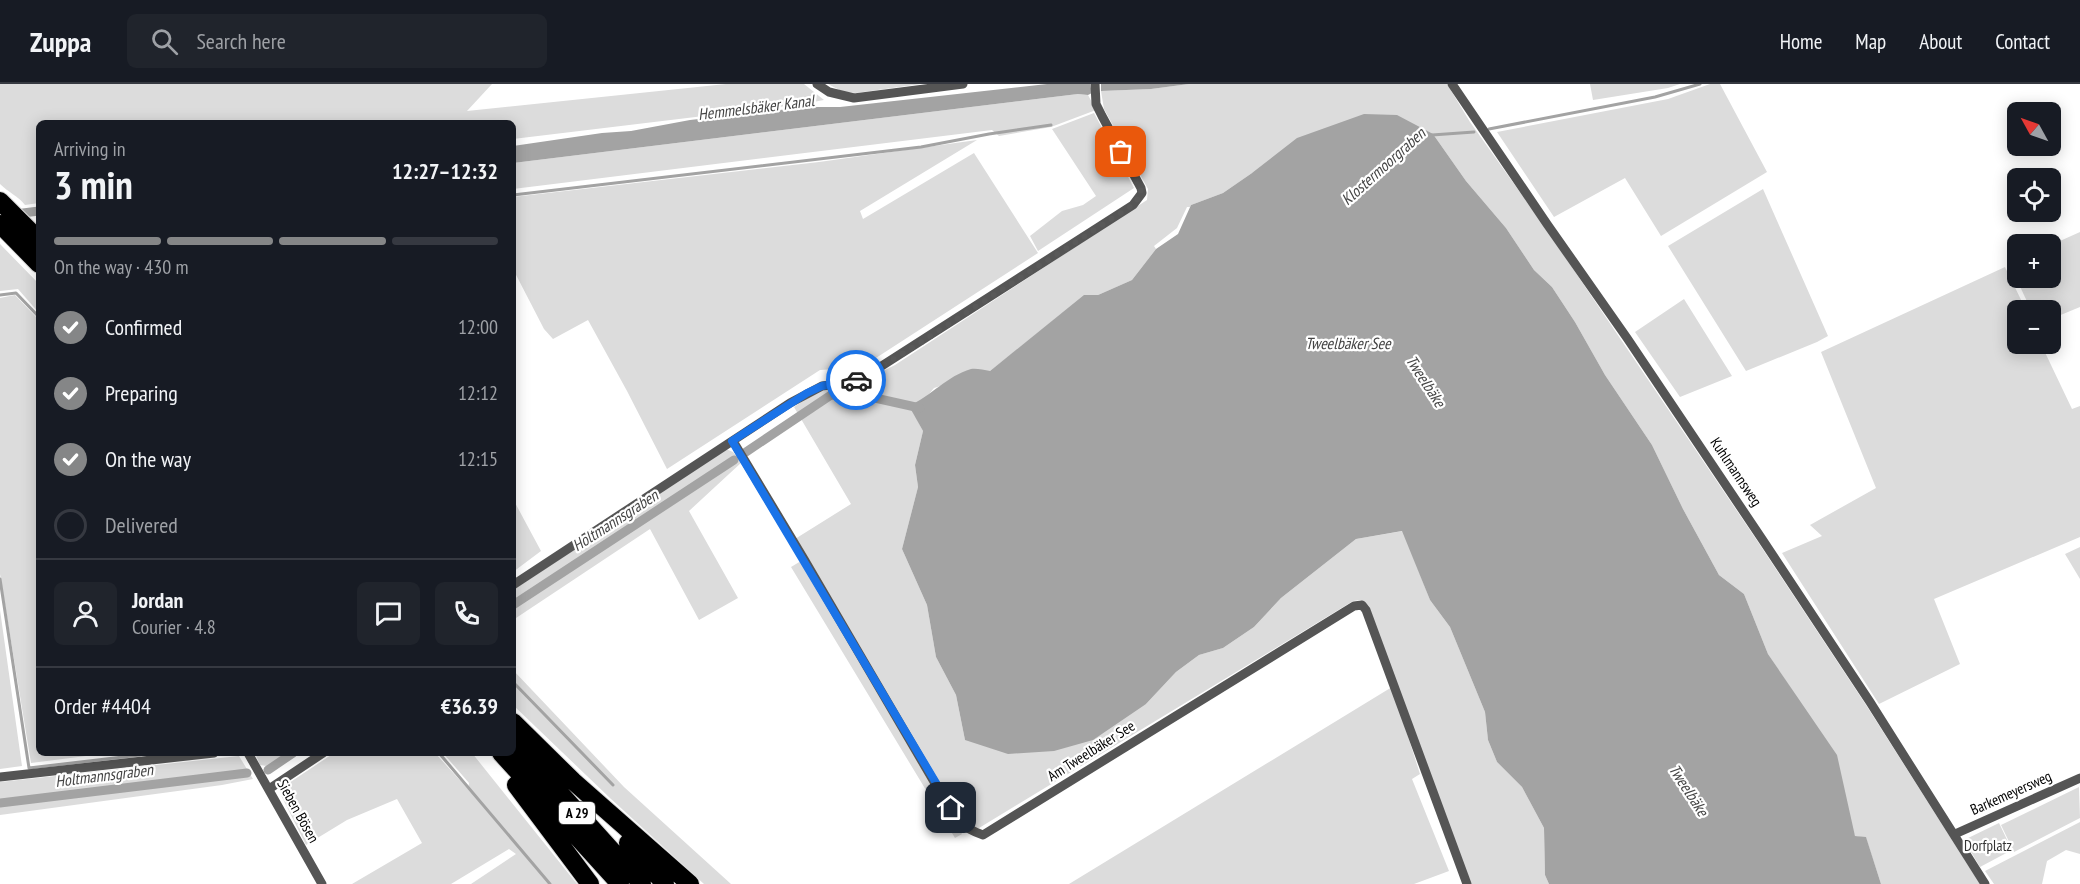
<!DOCTYPE html>
<meta charset="utf-8">
<style>
body{margin:0;font-family:"PT Sans Narrow",sans-serif;background:#20242c;color:#f1f3f6;height:100vh;display:flex;flex-direction:column;font-size:22px;white-space:nowrap}
*{box-sizing:border-box;margin:0}
p{font-size:20px;color:#9ea1a6}
.icon{flex:none;width:33px;height:33px;fill:none;stroke:currentColor;stroke-width:2;stroke-linecap:round;stroke-linejoin:round}
.map{position:relative;flex:1;overflow:hidden}
.side{position:absolute;left:36px;top:36px;width:480px;height:636px;display:flex;flex-direction:column;background:#171b24;border-radius:9px;box-shadow:0 3px 15px #0003}
.side>*{flex:none}
.needle{width:39px;rotate:310deg}
.buttons{position:absolute;left:2007px;top:18px;display:grid;gap:12px}
.buttons a{display:grid;place-items:center;width:54px;height:54px;border-radius:9px;background:#171b24;box-shadow:0 3px 15px #0003;font-size:30px}
.pin{position:absolute;display:grid;place-items:center;width:51px;height:51px;color:#fff;margin:-26px;border-radius:12px;box-shadow:0 3px 9px #0006}
.courier{position:absolute;display:grid;place-items:center;width:60px;height:60px;margin:-30px;border:4px solid #1a73e8;border-radius:50%;background:#fff;color:#222;box-shadow:0 2px 8px #0007}
.overview em{font-style:normal;font-weight:800}
.overview div{display:flex;flex-direction:column-reverse}
.overview{display:flex;align-items:center;justify-content:space-between;height:102px;padding:0 18px}
h1{font-size:39px;font-weight:800;line-height:45px}
.bar{display:grid;grid-template-columns:repeat(4,1fr);gap:9px 6px;align-content:center;height:72px;padding:0 18px}
.bar i{height:8px;border-radius:4px;background:#363941}
.bar .on{background:#858687}
.bar p{grid-column:span 4}
.line{display:flex;align-items:center;gap:15px;padding:0 18px;border-top:2px solid #363941}
.line div{flex:1}
.round{display:grid;place-items:center;flex:none;width:63px;height:63px;border-radius:9px;background:#20242c}
ol{padding:0 18px;list-style:none}
li{display:flex;align-items:center;gap:18px;height:66px}
li p{margin-inline-start:auto}
li .icon{padding:6px;border-radius:50%;background:#858687;color:#fff;stroke-width:4}
li:last-child{color:#9ea1a6}
li i{width:33px;height:33px;border:3px solid #363941;border-radius:50%}
header{display:flex;align-items:center;gap:36px;box-sizing:border-box;height:84px;padding:0 30px;background:#171b24;border-bottom:2px solid #363941}
header strong{font-size:28px}
nav{display:flex;gap:33px;margin-inline-start:auto;font-size:21px}
.search{width:420px;height:54px;background:#20242c;display:flex;align-items:center;gap:15px;box-sizing:border-box;padding:0 21px;border-radius:9px;color:#9ea1a6;font-size:22px}
.map>svg:first-child{display:block}
.green{fill:#dcdcdc}
.water{fill:#a3a3a3}
.lines{fill:none;stroke-linecap:round;stroke-linejoin:round}
.stream{stroke:#a3a3a3;stroke-width:3}
.canal{stroke:#a3a3a3;stroke-width:9}
.motorway-casing{stroke:#dbdbdb;stroke-width:20}
.minor{stroke:#555;stroke-width:9}
.motorway{stroke:#000;stroke-width:18}
.done{stroke:#595959;stroke-width:6;stroke-dasharray:0 10.8}
.route{stroke:#1a73e8;stroke-width:8}
.labels{text-anchor:middle;stroke-width:4.5;stroke-linejoin:round;paint-order:stroke}
.shield{fill:#fff;stroke:#4c4c4c;stroke-width:1.5}
.shield-label{font-size:14px;font-weight:bold;fill:#000}
.street-label{font-size:15px;fill:#000;stroke:#fff}
.park-label{font-size:15px;fill:#333;stroke:#fff}
.water-label{font-size:16px;font-style:italic;fill:#444;stroke:#fff}
</style>
<header>
<strong>Zuppa</strong>
<div class="search"><svg class="icon" aria-label="search" viewBox="0 0 24 24"><circle cx="10" cy="10" r="6"/><path d="M15 15l6 6"/></svg>Search here</div>
<nav><a>Home</a><a>Map</a><a>About</a><a>Contact</a></nav>
</header>
<div class="map">
<svg width="2080" height="800" viewBox="0 0 2080 800">
<rect width="100%" height="100%" fill="#fff"/>
<path class="green" d="M0,0h492l-25,27 259,-27h78l20,16 -28,5 -283,34v-16h-474v80l-14,2c-7,-9 -17,-13 -25,-21z
M828,0h93l-65,9 -13,-1z
M1189,0h258l23,38 74,104 214,316 108,163 114,179h-99l-15,-46 -11,-2 -61,-143 -26,-39 -24,-60 -25,-19 -36,-66 -31,-64 -47,-70 -30,-53 -23,-35 -18,-17 -28,-42 -40,-47 -33,-47 -181,39 -29,20 -32,12 -1,2h-3l-10,21 -23,18 2,3 -24,31 -34,15 -14,1 -94,75 -56,17 -10,12 -14,6 13,25 -8,34 3,22 -16,62 25,56 9,52 20,38 9,45 181,-36 30,-32 23,-17 24,-7 31,-21 27,-29 75,-59 47,-8 27,69 20,27 35,85 3,28 9,22 25,25 22,41 1,47 4,9h-79l-75,-201 -26,-77 -9,-6 -7,1 -374,227h-11l-26,-38 -147,-251 56,-35 -57,-97 27,-18 44,-9 30,-15 252,-165 1,-11 -44,-80 -3,-18 50,-2z
M1590,0h90l-12,4 -75,12z
M1710,0h10l47,88 -106,64 -36,-58 -71,39 -57,-85 171,-33z
M1078,10l10,1 8,15 -45,17 -52,9 -7,-6 -479,59v-26z
M1094,29l40,75 -96,63 -8,-15 32,-25 21,-6 13,-9 -44,-67z
M977,56l-117,71 3,8 111,-66 64,100 -176,114 -42,3 -153,99 -40,-78 -39,-71 -35,19 -9,-10 -31,-60v-72l306,-35z
M1763,105l65,147 -11,6 -71,29 -78,-125z
M2080,148v75l-29,12 -1,-9h-19l-22,-47 8,-3 1,18h32l1,-33z
M0,160l39,40v29l-21,-24 -18,2z
M2005,183l21,43h-8v34h23l31,65 8,-3v131l-146,62 26,65 -81,40 -97,-151 40,-17 -12,-11 66,-37 -55,-136z
M15,211l24,25v433h46l1,3 -55,7 -31,-189v-276z
M1684,215l48,77 -52,21 -45,-65z
M726,365l7,3 9,10 -53,49 49,87 -39,22 -49,-91 -137,91v-30z
M513,415l28,52 -28,21z
M2080,463v32l-15,-25z
M801,477l161,273 -7,4 -164,-271z
M0,526l22,156 -22,3z
M513,586l111,117 107,97h-27l-93,-85 -98,-94z
M1392,603l28,87 -8,5 37,92 -35,13h-345z
M255,669h31l-19,13 -7,-1z
M334,669h101l33,36 1,-6 -26,-30h29l105,131h-106l45,-30 -7,-5 -58,35h-99l70,-41 -25,-44 -50,21 -41,25 -25,-50 5,-10z
M239,672l14,23 -31,6 -222,30v-33z
M2079,703l1,31 -66,34 -13,-27z
M2080,738v32l-14,-4 -19,11 -5,23h-48l-9,-13z
M1999,739l13,27 -32,17 -16,-27z"/>
<path class="water" d="M1047,0h43l2,9 -4,2 -10,-1 -565,69v-17l89,-13 29,-2 59,-11 116,-13h34z
M1101,0h88l-38,5 -50,2z
M1364,30l33,1 36,19 33,47 40,47 28,42 18,17 23,35 30,53 47,70 31,64 36,66 25,19 24,60 69,101 18,81 11,1 15,47h-332l-4,-9 -1,-47 -22,-41 -25,-25 -9,-22 -3,-28 -35,-85 -20,-27 -28,-69 -46,8 -75,59 -27,29 -31,21 -24,7 -23,17 -30,32 -53,36 -39,11 -46,3 -43,-14 -9,-45 -20,-38 -9,-52 -25,-56 16,-62 -3,-22 8,-34 -14,-25c22,-10 38,-30 62,-37 5,-1 13,1 19,2l94,-76h14l34,-15 24,-31 22,-15 13,-29 32,-12 29,-20 45,-35z"/>
<g class="lines">
<path class="stream" d="M1489,45l166,-32 45,-13
M1432,51l42,-3
M513,111l408,-48 68,-13 62,-9
M0,211l16,-2 23,24
M0,495l29,189 111,-13
M513,598l100,103
M152,669h4
M439,669l111,131"/>
<path class="canal" d="M15,130l24,-3
M746,368l85,-57 44,3 45,10
M513,521l221,-145
M268,686l25,-17
M0,719l247,-30"/>
<defs>
<path id="motorway" d="M0,117l39,39
M0,140l39,40
M513,638l60,59 117,103
M513,657l129,143
M501,669l119,131
M516,701l74,99
M628,759l37,41"/>
</defs>
<use href="#motorway" class="motorway-casing"/>
<path class="minor" d="M817,0l12,8 25,6 109,-14
M1452,0l95,140 80,114 135,201 108,163 115,182
M733,357l71,118 136,233c14,22 16,34 43,43l371,-229 8,-1 4,5 101,274
M513,501l277,-182 32,-17 30,-4 14,-6 267,-171 9,-12 -1,-5 -39,-72 -6,-12 -1,-20
M248,669l74,131
M0,693l214,-24
M269,705l54,-36
M1955,750l125,-56"/>
<use href="#motorway" class="motorway"/>
</g>
<g class="lines">
<path class="done" d="M856,296l10,-4 49,-30 218,-141 9,-12 -21,-41"/>
<path class="route" d="M856,296l-34,6 -15,7 -75,48 219,367"/>
</g>
<g class="labels">
<rect class="shield" x="559" y="718" width="36" height="22" rx="4.5"/>
<g class="shield-label">
<text x="577" y="734">A 29</text>
</g>
<g class="street-label">
<text transform="translate(1736 388) rotate(56)" y="5">Kuhlmannsweg</text>
<text transform="translate(1091 667) rotate(-32)" y="5">Am Tweelbäker See</text>
<text transform="translate(2011 709) rotate(-24)" y="5">Barkemeyersweg</text>
<text transform="translate(298 727) rotate(61)" y="5">Sieben Bösen</text>
</g>
<g class="park-label">
<text x="1988" y="767">Dorfplatz</text>
</g>
<g class="water-label">
<text transform="translate(756 23) rotate(-7)" y="6">Hemmelsbäker Kanal</text>
<text transform="translate(1383 82) rotate(-42)" y="6">Klostermoorgraben</text>
<text x="1348" y="265">Tweelbäker See</text>
<text transform="translate(1426 297) rotate(57)" y="6">Tweelbäke</text>
<text transform="translate(615 436) rotate(-33)" y="6">Holtmannsgraben</text>
<text transform="translate(104 691) rotate(-7)" y="6">Holtmannsgraben</text>
<text transform="translate(1689 706) rotate(57)" y="6">Tweelbäke</text>
</g>
</g>
</svg>
<div class="buttons">
<a><svg class="needle" viewBox="-14 -14 28 28"><path d="M0-13l5 13h-10z" fill="#e53935"/><path d="M0 13l5-13h-10z" fill="#9ea1a6"/></svg></a>
<a><svg class="icon" aria-label="locate" viewBox="0 0 24 24"><circle cx="12" cy="12" r="6"/><path d="M12 2v4M12 18v4M2 12h4M18 12h4"/></svg></a>
<a>+</a>
<a>−</a>
</div>
<div class="pin" style="left:1121px;top:68px;background:#ea580c"><svg class="icon" aria-label="bag" viewBox="0 0 24 24"><path d="M5 8h14l-1 12H6zM9 8a3 3 0 0 1 6 0"/></svg></div>
<div class="pin" style="left:951px;top:724px;background:#1f2937"><svg class="icon" aria-label="home" viewBox="0 0 24 24"><path d="M3 11l9-7 9 7M6 9v11h12V9"/></svg></div>
<div class="courier" style="left:856px;top:296px"><svg class="icon" aria-label="car" viewBox="0 0 24 24"><path d="M5 17H2v-5l4-1 3-4h7l3 4 3 1v5h-3M9 17h6M6 11h13"/><circle cx="7" cy="17" r="2"/><circle cx="17" cy="17" r="2"/></svg></div>
<section class="side">
<div class="overview"><div><h1>3 min</h1><p>Arriving in</p></div><em>12:27–12:32</em></div>
<div class="bar"><i class="on"></i><i class="on"></i><i class="on"></i><i></i><p>On the way · 430 m</p></div>
<ol>
<li><svg class="icon" aria-label="check" viewBox="0 0 24 24"><path d="M5 12l5 5 9-10"/></svg>Confirmed<p>12:00</p></li>
<li><svg class="icon" aria-label="check" viewBox="0 0 24 24"><path d="M5 12l5 5 9-10"/></svg>Preparing<p>12:12</p></li>
<li><svg class="icon" aria-label="check" viewBox="0 0 24 24"><path d="M5 12l5 5 9-10"/></svg>On the way<p>12:15</p></li>
<li><i></i>Delivered</li>
</ol>
<div class="line" style="height:108px"><a class="round"><svg class="icon" aria-label="person" viewBox="0 0 24 24"><circle cx="12" cy="8" r="4"/><path d="M4 21q1-7 8-7t8 7"/></svg></a><div><b>Jordan</b><p>Courier · 4.8</p></div><a class="round"><svg class="icon" aria-label="chat" viewBox="0 0 24 24"><path d="M4 5h16v11H9l-5 4z"/></svg></a><a class="round"><svg class="icon" aria-label="phone" viewBox="0 0 24 24"><path d="M5 4h4l2 5-3 2q2 4 5 5l2-3 5 2v4C11 20 4 13 5 4z"/></svg></a></div>
<div class="line" style="height:78px"><div>Order #4404</div><b>€36.39</b></div>
</section>
</div>
